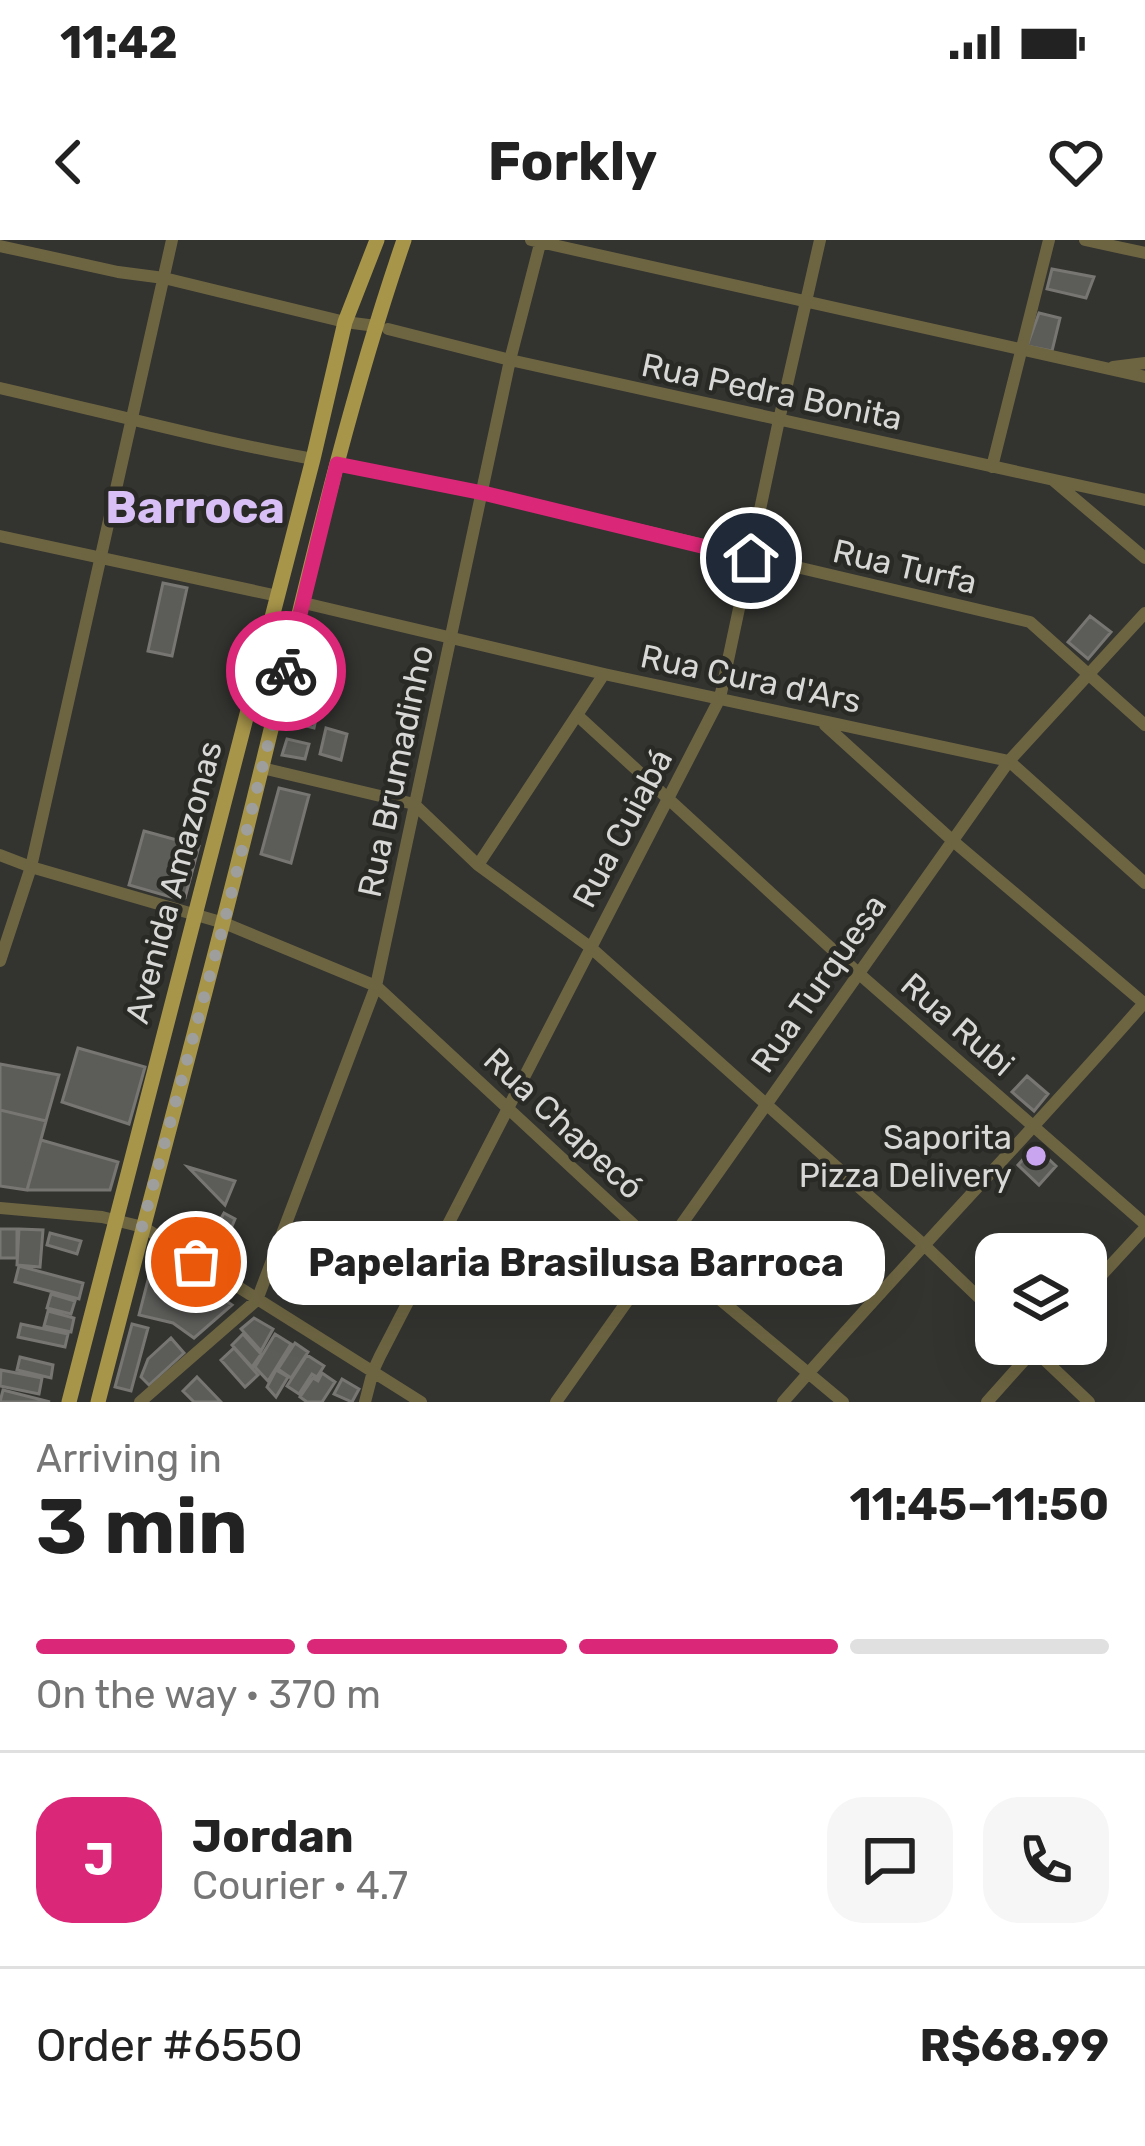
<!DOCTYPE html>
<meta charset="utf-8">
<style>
body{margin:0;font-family:Rubik,sans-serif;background:#f6f6f6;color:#222;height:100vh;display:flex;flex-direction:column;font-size:45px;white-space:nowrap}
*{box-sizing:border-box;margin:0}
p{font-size:39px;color:#767676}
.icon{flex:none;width:66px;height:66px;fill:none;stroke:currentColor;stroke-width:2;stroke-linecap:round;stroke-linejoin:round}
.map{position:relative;height:1162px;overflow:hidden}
.sheet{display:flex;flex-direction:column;background:#fff;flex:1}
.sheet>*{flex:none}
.tools{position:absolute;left:975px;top:993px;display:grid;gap:24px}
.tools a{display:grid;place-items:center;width:132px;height:132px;border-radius:24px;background:#fff;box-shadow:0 12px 48px #0002;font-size:60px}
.pin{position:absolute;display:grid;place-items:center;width:102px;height:102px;color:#fff;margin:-51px;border:6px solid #fff;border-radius:50%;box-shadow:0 3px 12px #0007}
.courier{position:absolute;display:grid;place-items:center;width:120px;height:120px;margin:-60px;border:9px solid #db2777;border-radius:50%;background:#fff;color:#222;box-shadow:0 3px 15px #0007}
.bubble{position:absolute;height:84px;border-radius:36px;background:#fff;box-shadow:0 12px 48px #0002;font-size:39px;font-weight:700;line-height:84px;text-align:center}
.summary em{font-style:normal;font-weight:700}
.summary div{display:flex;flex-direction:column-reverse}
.summary{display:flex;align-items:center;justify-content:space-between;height:204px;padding:0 36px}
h1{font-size:78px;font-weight:700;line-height:90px}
.bar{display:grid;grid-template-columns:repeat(4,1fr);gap:18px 12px;align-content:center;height:144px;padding:0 36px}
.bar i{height:15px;border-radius:9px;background:#e0e0e0}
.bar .selected{background:#db2777}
.bar p{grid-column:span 4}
.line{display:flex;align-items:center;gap:30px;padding:0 36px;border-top:3px solid #e0e0e0}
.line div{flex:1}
.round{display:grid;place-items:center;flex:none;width:126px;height:126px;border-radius:36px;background:#f6f6f6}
.status{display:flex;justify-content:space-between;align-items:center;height:84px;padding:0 60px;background:#fff;direction:ltr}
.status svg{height:33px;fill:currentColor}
header{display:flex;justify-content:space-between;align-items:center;height:156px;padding:0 36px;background:#fff;font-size:54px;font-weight:700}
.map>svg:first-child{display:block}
.building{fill:#5c5c59;stroke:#777673;stroke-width:3}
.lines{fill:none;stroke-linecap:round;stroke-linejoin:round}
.minor{stroke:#6d6542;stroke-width:12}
.major{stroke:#a7954a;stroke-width:15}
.done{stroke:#9e9e9c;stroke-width:12;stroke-dasharray:0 21.6}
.route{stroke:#db2777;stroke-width:15}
.poi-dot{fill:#c8a5ee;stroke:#292926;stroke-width:4.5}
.labels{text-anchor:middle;stroke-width:9;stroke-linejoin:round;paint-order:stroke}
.street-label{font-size:33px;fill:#d8d8d6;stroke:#292926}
.poi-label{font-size:33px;fill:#d8d8d6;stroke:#292926;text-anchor:end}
.district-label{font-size:45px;font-weight:bold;fill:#d8bff5;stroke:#292926}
</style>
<div class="status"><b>11:42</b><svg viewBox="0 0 49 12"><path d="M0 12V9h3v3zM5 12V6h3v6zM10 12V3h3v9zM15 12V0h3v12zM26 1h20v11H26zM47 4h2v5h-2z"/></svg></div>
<header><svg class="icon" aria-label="back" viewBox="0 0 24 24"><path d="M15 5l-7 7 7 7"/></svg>Forkly<svg class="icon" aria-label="heart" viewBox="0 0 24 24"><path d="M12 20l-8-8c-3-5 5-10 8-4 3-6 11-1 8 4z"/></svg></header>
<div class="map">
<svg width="1145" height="1162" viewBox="0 0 1145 1162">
<rect width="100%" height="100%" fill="#333330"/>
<path class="building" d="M1052,29l42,8 -8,21 -39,-9z
M1039,73l21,5 -8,33 -25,-5z
M163,343l24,5 -15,68 -24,-5z
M1090,376l21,16 -23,27 -20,-17z
M299,465l19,5 -4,18 -20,-5z
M326,488l21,6 -6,26 -21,-6z
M287,499l22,5 -4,15 -23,-4z
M279,548l30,7 -18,68 -30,-9z
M144,591l55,15 -14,52 -4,2 -52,-15z
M78,808l67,19 -16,57 -67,-22z
M0,824l59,11 -13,46 -46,-11z
M1027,836l21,18 -14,17 -22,-19z
M0,870l46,11 -19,69 -27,-4z
M41,900l77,22 -8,28h-83z
M1035,906l21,20 -17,19 -21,-20z
M188,927l47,14 -10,24z
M224,973l11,6 -5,12 4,1 -10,20 -17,-9z
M0,989h17v29h-17z
M19,989l24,1 -3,37 -23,-2z
M50,993l31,8 -4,13 -30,-9z
M155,1013l77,52 -38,33 -21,-15 -34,-8z
M19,1026l64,17 -4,16 -64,-17z
M51,1054l24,7 -4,13 -24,-6z
M48,1071l26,7 -3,14 -27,-6z
M254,1078l19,11 -12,22 -20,-22z
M21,1084l47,10 -3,13 -47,-10z
M132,1084l16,4 -17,63 -16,-4z
M243,1094l18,20 -9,13 -20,-22z
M275,1094l16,10 -23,37 -13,-14z
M171,1098l13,15 -35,32 -8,-8 7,-18z
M295,1103l13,9 -17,26 -13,-9z
M234,1108l24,27 -13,12 -24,-27z
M307,1115l17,11 -7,11 -5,-3 -13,20 -12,-8z
M20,1117l33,8 -2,13 -34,-8z
M1,1130l41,8 -3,16 -39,-8z
M276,1130l12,7 -12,20 -9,-10z
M322,1133l13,9 -13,20h-15l-7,-5 13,-19 5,3z
M197,1137l24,25h-27l-11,-11z
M342,1139l17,10 -7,13 -18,-8z
M3,1150l47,12h-50z"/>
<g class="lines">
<path class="minor" d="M531,0l614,137
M1085,0l60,13
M0,6l118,26 46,6 181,44 31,4
M388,89l122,31 635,140
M1113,127l32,-4
M0,148c105,24 208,52 313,71
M337,224l146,29 547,129 115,103
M992,227l57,-227
M1054,241l91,77
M0,296l278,60
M304,363l300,71 405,87 136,122
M578,476l279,256 288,252
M825,485l128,116 192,163
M262,528l152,36 64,61 112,82 334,298 72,69
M0,615l31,12 193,56 152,63 287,266 180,150
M478,625l126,-191
M0,721l31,-94 141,-627
M0,968l102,9 41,10 278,175
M1086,1052l59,-64
M1028,1104l61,58
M140,1162l117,-102 119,-314 134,-626 31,-120
M365,1162l8,-31 7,-15 340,-658 59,-278 41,-180
M556,1162l453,-641 136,-148
M783,1162c118,-135 244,-265 362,-400
M987,1162l51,-57"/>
<path class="major" d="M69,1162l244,-943 32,-137 32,-82
M98,1162c51,-200 106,-399 155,-599 47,-189 88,-380 151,-563"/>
</g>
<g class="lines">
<path class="done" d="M196,1022l-54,-35 82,-304 62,-252"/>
<path class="route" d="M286,431l51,-207 146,29 268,65"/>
</g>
<circle class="poi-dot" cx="1036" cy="916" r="12"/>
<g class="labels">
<g class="street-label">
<text transform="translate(772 151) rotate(12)" y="12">Rua Pedra Bonita</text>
<text transform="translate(905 326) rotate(13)" y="12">Rua Turfa</text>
<text transform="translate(751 438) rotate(12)" y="12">Rua Cura d'Ars</text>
<text transform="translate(395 531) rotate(-78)" y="12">Rua Brumadinho</text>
<text transform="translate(622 588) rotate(-62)" y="12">Rua Cuiabá</text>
<text transform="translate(173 642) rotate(-75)" y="12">Avenida Amazonas</text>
<text transform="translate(818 743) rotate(-55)" y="12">Rua Turquesa</text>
<text transform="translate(958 784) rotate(41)" y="12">Rua Rubi</text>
<text transform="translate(564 883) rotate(43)" y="12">Rua Chapecó</text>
</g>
<g class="poi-label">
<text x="1012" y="909">Saporita<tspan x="1012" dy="38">Pizza Delivery</tspan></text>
</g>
<g class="district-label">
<text x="195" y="283">Barroca</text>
</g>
</g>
</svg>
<div class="tools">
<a><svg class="icon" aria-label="layers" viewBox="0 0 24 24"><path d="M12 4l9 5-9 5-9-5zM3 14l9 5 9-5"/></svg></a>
</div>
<div class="pin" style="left:196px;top:1022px;background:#ea580c"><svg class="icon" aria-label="bag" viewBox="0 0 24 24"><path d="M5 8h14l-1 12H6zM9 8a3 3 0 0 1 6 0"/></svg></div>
<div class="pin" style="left:751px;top:318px;background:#1f2937"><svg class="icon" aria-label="home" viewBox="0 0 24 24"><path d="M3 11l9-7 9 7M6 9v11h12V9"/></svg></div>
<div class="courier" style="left:286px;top:431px"><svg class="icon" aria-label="bike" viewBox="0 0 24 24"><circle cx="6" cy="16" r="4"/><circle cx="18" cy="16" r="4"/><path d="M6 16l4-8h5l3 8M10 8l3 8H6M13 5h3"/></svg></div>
<div class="bubble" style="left:267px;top:981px;width:618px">Papelaria Brasilusa Barroca</div>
</div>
<section class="sheet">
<div class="summary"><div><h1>3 min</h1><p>Arriving in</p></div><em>11:45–11:50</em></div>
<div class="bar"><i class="selected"></i><i class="selected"></i><i class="selected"></i><i></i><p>On the way · 370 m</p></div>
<div class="line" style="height:216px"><b class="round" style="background:#db2777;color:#fff">J</b><div><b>Jordan</b><p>Courier · 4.7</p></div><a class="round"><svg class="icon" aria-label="chat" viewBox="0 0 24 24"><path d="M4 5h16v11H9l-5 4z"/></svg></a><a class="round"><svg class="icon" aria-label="phone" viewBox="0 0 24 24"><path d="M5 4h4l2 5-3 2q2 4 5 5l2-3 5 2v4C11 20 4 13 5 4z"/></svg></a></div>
<div class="line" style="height:156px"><div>Order #6550</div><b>R$68.99</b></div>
</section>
